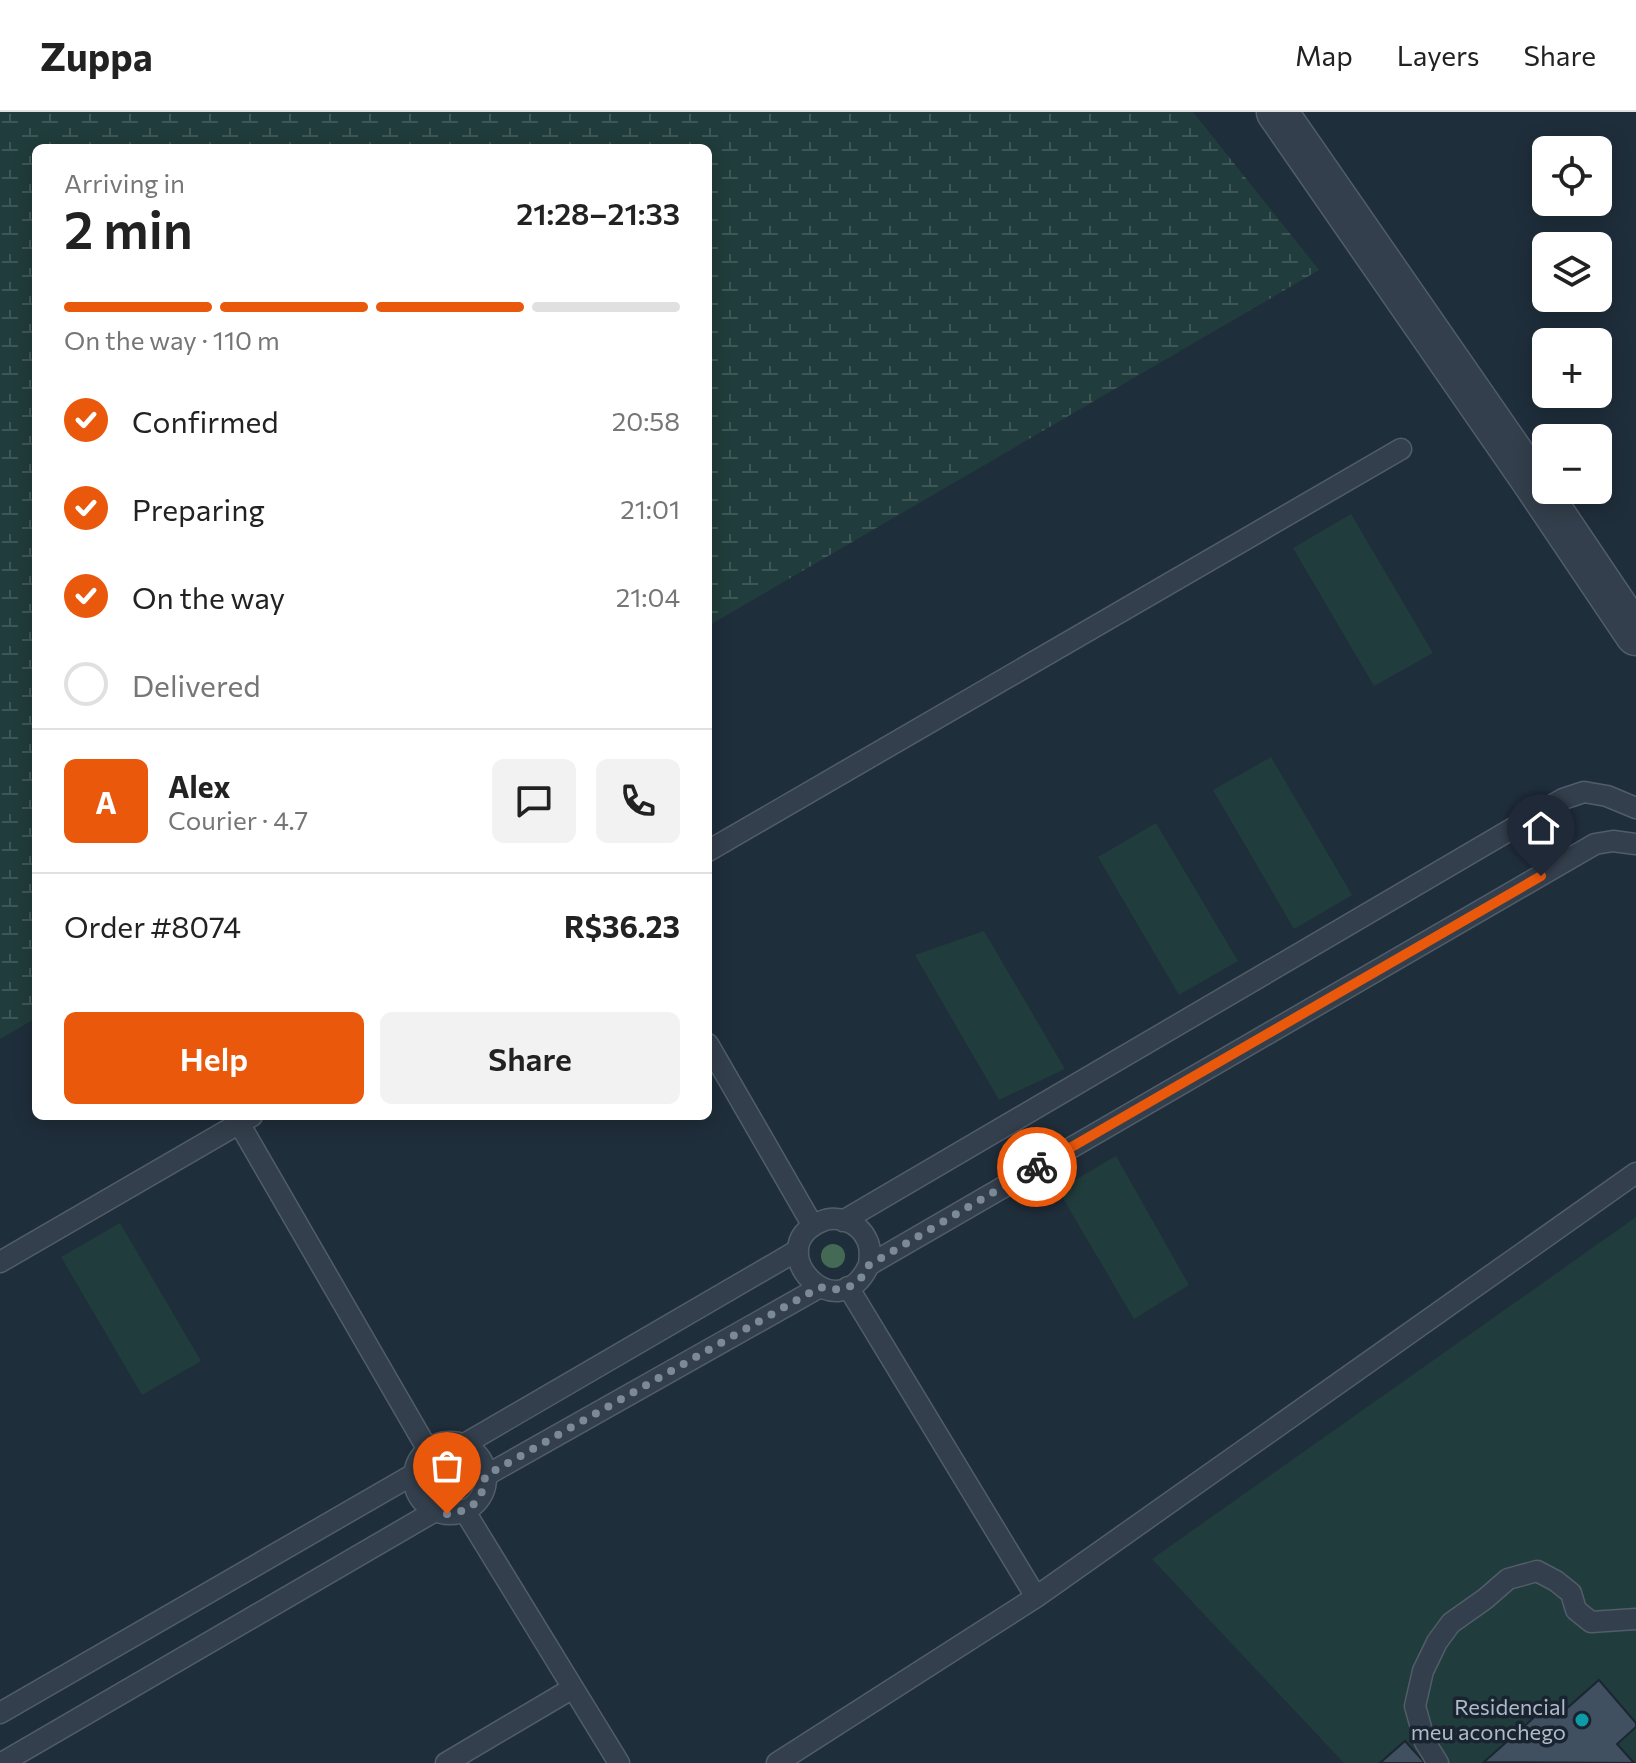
<!DOCTYPE html>
<meta charset="utf-8">
<style>
body{margin:0;font-family:Commissioner,sans-serif;background:#f2f2f2;color:#222;height:100vh;display:flex;flex-direction:column;font-size:30px;white-space:nowrap}
*{box-sizing:border-box;margin:0}
p{font-size:26px;color:#767676}
.icon{flex:none;width:44px;height:44px;fill:none;stroke:currentColor;stroke-width:2;stroke-linecap:round;stroke-linejoin:round}
.map{position:relative;flex:1;overflow:hidden}
.sheet{position:absolute;left:32px;top:32px;width:680px;height:976px;display:flex;flex-direction:column;background:#fff;border-radius:12px;box-shadow:0 4px 20px #0003}
.sheet>*{flex:none}
.fabs{position:absolute;left:1532px;top:24px;display:grid;gap:16px}
.fabs a{display:grid;place-items:center;width:80px;height:80px;border-radius:12px;background:#fff;box-shadow:0 4px 20px #0003;font-size:40px}
.pin{position:absolute;display:grid;place-items:center;width:68px;height:68px;color:#fff;margin:-82px -34px;border-radius:50% 50% 50% 0;rotate:-45deg;box-shadow:0 0 8px #0007}
.pin .icon{rotate:45deg}
.courier{position:absolute;display:grid;place-items:center;width:80px;height:80px;margin:-40px;border:6px solid #ea580c;border-radius:50%;background:#fff;color:#222;box-shadow:0 2px 10px #0007}
.overview em{font-style:normal;font-weight:600}
.overview div{display:flex;flex-direction:column-reverse}
.overview{display:flex;align-items:center;justify-content:space-between;height:136px;padding:0 32px}
h1{font-size:52px;font-weight:600;line-height:60px}
.bar{display:grid;grid-template-columns:repeat(4,1fr);gap:12px 8px;align-content:center;height:96px;padding:0 32px}
.bar i{height:10px;border-radius:6px;background:#e0e0e0}
.bar .on{background:#ea580c}
.bar p{grid-column:span 4}
.line{display:flex;align-items:center;gap:20px;padding:0 32px;border-top:2px solid #e0e0e0}
.line div{flex:1}
.round{display:grid;place-items:center;flex:none;width:84px;height:84px;border-radius:12px;background:#f2f2f2}
ol{padding:0 32px;list-style:none}
li{display:flex;align-items:center;gap:24px;height:88px}
li p{margin-inline-start:auto}
li .icon{padding:8px;border-radius:50%;background:#ea580c;color:#fff;stroke-width:4}
li:last-child{color:#767676}
li i{width:44px;height:44px;border:4px solid #e0e0e0;border-radius:50%}
.action{display:flex;gap:16px;margin-top:auto;padding:16px 32px}
.action a{flex:1;height:92px;border-radius:12px;background:#ea580c;color:#fff;font-size:32px;font-weight:600;line-height:92px;text-align:center}
.action a+a{background:#f2f2f2;color:#222}
header{display:flex;align-items:center;gap:48px;box-sizing:border-box;height:112px;padding:0 40px;background:#fff;border-bottom:2px solid #e0e0e0}
header strong{font-size:38px}
nav{display:flex;gap:44px;margin-inline-start:auto;font-size:28px}
.map>svg:first-child{display:block}
.green{fill:#213c3c}
.wetland{fill:url(#wetland-marsh)}
.building{fill:#405060;stroke:#1b2632;stroke-width:2}
.lines{fill:none;stroke-linecap:round;stroke-linejoin:round}
.service-casing{stroke:#515d69;stroke-width:23}
.minor-casing{stroke:#515d69;stroke-width:43}
.service{stroke:#333f4c;stroke-width:20}
.minor{stroke:#333f4c;stroke-width:40}
.tree{fill:#446a55}
.done{stroke:#7c8997;stroke-width:8;stroke-dasharray:0 14.4}
.route{stroke:#ea580c;stroke-width:10}
.culture-dot{fill:#0f9aa8;stroke:#192430;stroke-width:3}
.labels{text-anchor:middle;stroke-width:7;stroke-linejoin:round;paint-order:stroke}
.poi-label{font-size:22px;fill:#aebac8;stroke:#192430;text-anchor:end}
</style>
<header>
<strong>Zuppa</strong>
<nav><a>Map</a><a>Layers</a><a>Share</a></nav>
</header>
<div class="map">
<svg width="1636" height="1651" viewBox="0 0 1636 1651">
<defs>
<pattern id="wetland-marsh" width="20" height="14" patternUnits="userSpaceOnUse" patternTransform="scale(2)"><rect width="20" height="14" fill="#213c3c"/><path d="M1 5h8M5 5V1M11 12h8M15 12V8" fill="none" stroke="#3f5657"/></pattern>
</defs>
<rect width="100%" height="100%" fill="#1f2e3b"/>
<path class="green" d="M1351,402l82,139 -59,33 -81,-138z
M1271,645l81,138 -58,34 -81,-139z
M1156,711l82,138 -59,34 -81,-138z
M984,819l81,138 -66,31 -84,-145z
M1116,1044l73,129 -55,34 -76,-129z
M1636,1105v546h-292l-192,-204z
M120,1111l81,138 -59,34 -81,-138z"/>
<path class="wetland" d="M0,0h1193l126,158 -611,356v-478h-672v870l-36,21z"/>
<path class="building" d="M1599,1568l37,43v4l-19,17 17,19 -150,-1 63,-56 10,11z
M1405,1629l20,22h-45z"/>
<g class="lines">
<defs>
<path id="service" d="M708,739l693,-402
M708,932l105,182
M239,1011l189,327
M843,1109l720,-422 21,-7 23,4 29,12
M0,1150l252,-146
M869,1153c1,-9 2,-17 -2,-25 -8,-18 -30,-26 -47,-18 -60,27 17,111 49,43l726,-421 18,-3 23,3
M848,1175l188,310
M414 1366a36 36 0 1 1 72 0a36 36 0 1 1-72 0Z
M463,1333l335,-195
M485,1364l335,-189
M464,1398l155,253
M0,1601l414,-239
M2,1651l433,-252
M446,1651l127,-75
M777,1651l259,-166 600,-424
M1438,1651l-13,-21 -10,-36 8,-35 14,-29 14,-19 34,-24 23,-20 29,-8 19,10 15,12 5,17 15,12 45,-3"/>
<path id="minor" d="M1277,0l252,364 107,159"/>
</defs>
<use href="#service" class="service-casing"/>
<use href="#minor" class="minor-casing"/>
<use href="#service" class="service"/>
<use href="#minor" class="minor"/>
</g>
<g class="tree">
<circle cx="833" cy="1144" r="12"/>
<circle cx="448" cy="1367" r="12"/>
</g>
<g class="lines">
<path class="done" d="M447,1402c25,-3 36,-13 38,-38l335,-189c24,6 39,0 49,-22l168,-98"/>
<path class="route" d="M1037,1055l504,-291"/>
</g>
<circle class="culture-dot" cx="1582" cy="1608" r="8"/>
<g class="labels">
<g class="poi-label">
<text x="1566" y="1603">Residencial<tspan x="1566" dy="25">meu aconchego</tspan></text>
</g>
</g>
</svg>
<div class="fabs">
<a><svg class="icon" aria-label="locate" viewBox="0 0 24 24"><circle cx="12" cy="12" r="6"/><path d="M12 2v4M12 18v4M2 12h4M18 12h4"/></svg></a>
<a><svg class="icon" aria-label="layers" viewBox="0 0 24 24"><path d="M12 4l9 5-9 5-9-5zM3 14l9 5 9-5"/></svg></a>
<a>+</a>
<a>−</a>
</div>
<div class="pin" style="left:447px;top:1402px;background:#ea580c"><svg class="icon" aria-label="bag" viewBox="0 0 24 24"><path d="M5 8h14l-1 12H6zM9 8a3 3 0 0 1 6 0"/></svg></div>
<div class="pin" style="left:1541px;top:764px;background:#1f2937"><svg class="icon" aria-label="home" viewBox="0 0 24 24"><path d="M3 11l9-7 9 7M6 9v11h12V9"/></svg></div>
<div class="courier" style="left:1037px;top:1055px"><svg class="icon" aria-label="bike" viewBox="0 0 24 24"><circle cx="6" cy="16" r="4"/><circle cx="18" cy="16" r="4"/><path d="M6 16l4-8h5l3 8M10 8l3 8H6M13 5h3"/></svg></div>
<section class="sheet">
<div class="overview"><div><h1>2 min</h1><p>Arriving in</p></div><em>21:28–21:33</em></div>
<div class="bar"><i class="on"></i><i class="on"></i><i class="on"></i><i></i><p>On the way · 110 m</p></div>
<ol>
<li><svg class="icon" aria-label="check" viewBox="0 0 24 24"><path d="M5 12l5 5 9-10"/></svg>Confirmed<p>20:58</p></li>
<li><svg class="icon" aria-label="check" viewBox="0 0 24 24"><path d="M5 12l5 5 9-10"/></svg>Preparing<p>21:01</p></li>
<li><svg class="icon" aria-label="check" viewBox="0 0 24 24"><path d="M5 12l5 5 9-10"/></svg>On the way<p>21:04</p></li>
<li><i></i>Delivered</li>
</ol>
<div class="line" style="height:144px"><b class="round" style="background:#ea580c;color:#fff">A</b><div><b>Alex</b><p>Courier · 4.7</p></div><a class="round"><svg class="icon" aria-label="chat" viewBox="0 0 24 24"><path d="M4 5h16v11H9l-5 4z"/></svg></a><a class="round"><svg class="icon" aria-label="phone" viewBox="0 0 24 24"><path d="M5 4h4l2 5-3 2q2 4 5 5l2-3 5 2v4C11 20 4 13 5 4z"/></svg></a></div>
<div class="line" style="height:104px"><div>Order #8074</div><b>R$36.23</b></div>
<div class="action"><a>Help</a><a>Share</a></div>
</section>
</div>
